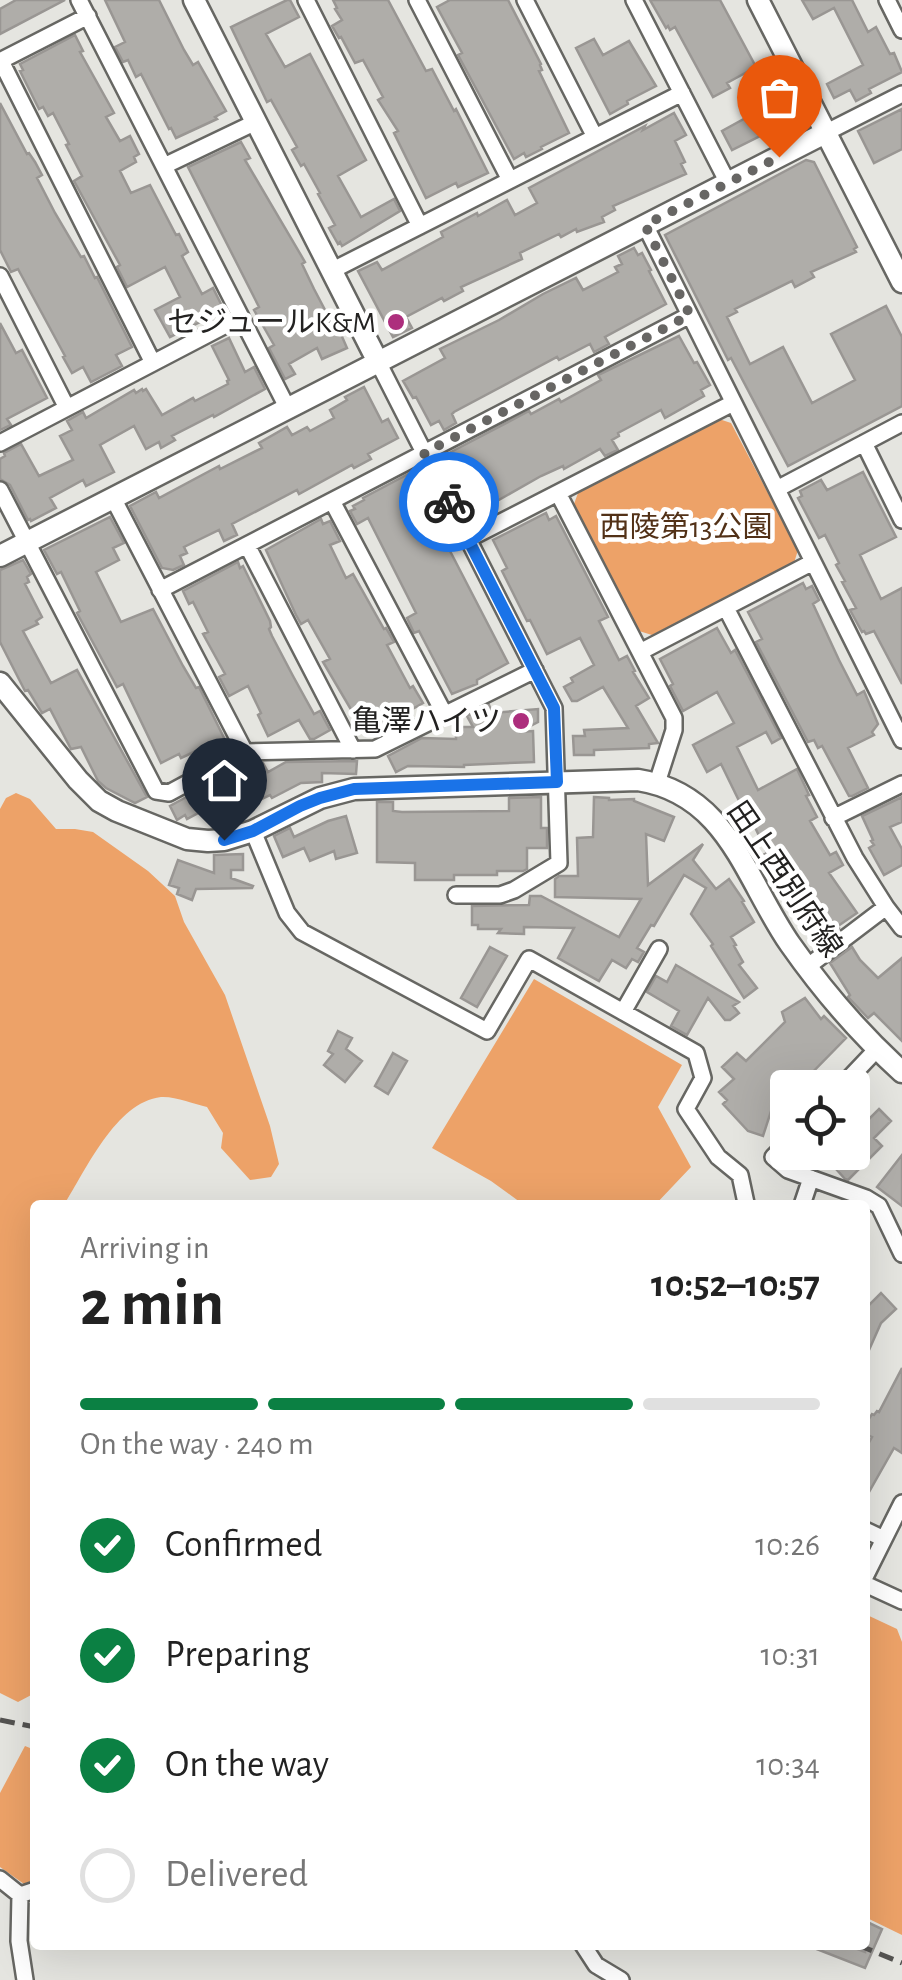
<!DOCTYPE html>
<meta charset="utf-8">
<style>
body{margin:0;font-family:"Alegreya Sans","Noto Sans JP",sans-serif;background:#f2f2f2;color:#222;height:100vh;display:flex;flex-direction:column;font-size:38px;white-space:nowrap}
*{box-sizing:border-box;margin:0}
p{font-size:32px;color:#767676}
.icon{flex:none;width:55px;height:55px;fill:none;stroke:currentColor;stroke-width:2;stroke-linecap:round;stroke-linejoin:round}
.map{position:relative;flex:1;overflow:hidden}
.sheet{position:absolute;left:30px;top:1200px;width:840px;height:750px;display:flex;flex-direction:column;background:#fff;border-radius:10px;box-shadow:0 10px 40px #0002}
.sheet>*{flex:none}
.fabs{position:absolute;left:770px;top:1070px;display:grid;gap:20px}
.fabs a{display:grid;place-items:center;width:100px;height:100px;border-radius:10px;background:#fff;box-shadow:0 10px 40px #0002;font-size:50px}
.pin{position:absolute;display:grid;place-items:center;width:85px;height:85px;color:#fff;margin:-102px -42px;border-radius:50% 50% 50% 0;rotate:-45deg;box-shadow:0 0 10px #0007}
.pin .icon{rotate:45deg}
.courier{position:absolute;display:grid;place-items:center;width:100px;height:100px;margin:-50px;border:8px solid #1a73e8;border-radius:50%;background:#fff;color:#222;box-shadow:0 2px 12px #0007}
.summary em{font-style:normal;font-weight:700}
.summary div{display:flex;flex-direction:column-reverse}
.summary{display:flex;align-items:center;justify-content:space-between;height:170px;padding:0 50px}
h1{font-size:65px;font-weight:700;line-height:75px}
.bar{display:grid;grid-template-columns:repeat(4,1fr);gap:15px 10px;align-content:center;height:120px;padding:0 50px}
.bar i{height:12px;border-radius:8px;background:#e0e0e0}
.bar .selected{background:#0b8043}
.bar p{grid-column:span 4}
ol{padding:0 50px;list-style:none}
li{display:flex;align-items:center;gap:30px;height:110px}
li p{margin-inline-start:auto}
li .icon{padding:10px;border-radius:50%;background:#0b8043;color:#fff;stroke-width:4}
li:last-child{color:#767676}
li i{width:55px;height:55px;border:5px solid #e0e0e0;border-radius:50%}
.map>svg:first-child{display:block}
.green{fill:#eda268}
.building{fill:#afada9;stroke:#999693;stroke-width:2.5}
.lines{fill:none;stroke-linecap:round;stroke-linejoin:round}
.minor-casing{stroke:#676763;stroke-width:20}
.tertiary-casing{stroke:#676763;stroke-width:25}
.minor{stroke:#fff;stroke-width:15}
.tertiary{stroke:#fff;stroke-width:20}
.rail{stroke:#545351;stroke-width:5;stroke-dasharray:15 8;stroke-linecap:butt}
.done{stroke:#676664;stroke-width:10;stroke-dasharray:0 18}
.route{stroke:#1a73e8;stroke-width:12}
.poi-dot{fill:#ad2e7d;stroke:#fff;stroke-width:4}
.labels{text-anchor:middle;stroke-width:9;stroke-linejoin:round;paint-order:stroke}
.poi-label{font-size:30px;fill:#232221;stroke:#fff;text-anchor:end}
.park-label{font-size:30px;fill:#523117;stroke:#fff}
.street-label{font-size:30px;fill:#232221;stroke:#fff}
</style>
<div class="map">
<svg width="902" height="1980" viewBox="0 0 902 1980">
<rect width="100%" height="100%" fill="#e5e5e0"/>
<path class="green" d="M719,419l12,4 67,127 -4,13 -142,72 -13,-4 -65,-127 4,-11z
M16,793l14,6 26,30h19l18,3 55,39 27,25 9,26 41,73 45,131 9,38 -8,13 -21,3 -29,-32 2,-15 -16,-26c-13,-3 -32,-11 -46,-10 -45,5 -75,73 -97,108h-29v488l-17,9 -18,-9v-884l6,-11z
M534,979l148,86 -24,42 33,60 -36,38h-131l-33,-24 -59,-33z
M865,1614l32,15 5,13v293l-37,-18z
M25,1746l10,4v129l-11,5 -24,-17v-74z"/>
<path class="building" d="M16,0h49l-65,34v-25z
M105,0h54l25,50 9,15 5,-3 28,49 -11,6 2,2 -41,19 -5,-10 -2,1 -28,-55 -5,3 -8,-17 -5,2 -8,-15 10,-5z
M287,0h3l9,17 -33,17 19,33 25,-13 56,106 -28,16 23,41 33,-18 6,12 -58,35 -2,-4 -2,2 -9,-16 6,-3 -17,-31 2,-1 -16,-29 -3,2 -9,-16 5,-3 -26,-47 -4,2 -36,-75z
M333,0h55l38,71 6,-2 22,42 2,-2 32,64 -30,14 -2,-4 -30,15 -32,-65 4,-2 -20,-31 5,-3 -20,-37 -8,3 -14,-26 -2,1 -7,-12 10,-6 -7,-11 2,-1z
M450,0h58l33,64 -1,1 2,5 -3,1 30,62 -28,14 1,2 -16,8 -2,-4 -10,6 -56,-104 4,-2 -25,-46z
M650,0h70l36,67 -29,16 3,5 -17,9 -38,-70 -5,3 -2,-4 -2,2z
M802,0h50l16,32 8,-5 14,27 4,-1 8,19 -33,17 2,4 -15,8 -6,-11 -16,8 -7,-14 36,-19 -29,-57 -21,11z
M75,35l8,16 -3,1 34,61 -8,4 14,24 10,-5 9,18 -5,3 2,5 -16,9 11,22 19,-8 26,50 3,-1 9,18 -6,4 20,38 11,-6 11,22 -54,27 -15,-27 25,-13 -15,-30 -38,20 -10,-20 3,-2 -46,-84 8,-5 -16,-31 3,-1 -16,-31 -5,3 -5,-9 -4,2 -19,-38 3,-1 -3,-6z
M594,39l9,16 26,-14 27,45 -29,15 1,3 -18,10 -34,-66z
M0,103l27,51 2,-1 6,9 7,13 -5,3 18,35 26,44 3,-1 11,22 2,-1 35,70 -16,8 6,11 -31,16 -8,-15 -11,6 -9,-16 2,-1 -47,-87 -7,3 -11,-22z
M902,109v40l-28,14 -16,-32z
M674,113l12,22 -11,6 10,21 -4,2 5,10 -73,32 2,4 -13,7 2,5 -27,10 -1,-3 -15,8 -2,-3 -39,19 2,6 -61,28 2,4 -19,10 -2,-3 -36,19 6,11 -19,9 -35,-66 19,-9 5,8 61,-33 -2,-5 36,-19 1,3 29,-16 8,15 22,-12 -8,-15 116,-62 -2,4z
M753,114l11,20 -32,16 -10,-19z
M241,142l9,16 -5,2 60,102 -3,2 12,25 20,38 3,-2 10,23 -25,11 -5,-11 -28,16 6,10 -10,5 -16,-31 5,-3 -20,-35 5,-3 -71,-140z
M806,160l8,2 43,85 -3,2 2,3 -45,20 3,5 -19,10 -3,-6 -57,28 2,3 -10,5 23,47 33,-17 29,56 43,-23 -24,-46 55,-28 16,31v69l-114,60 -57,-108 -3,2 -63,-125z
M634,248l4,7 4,-2 9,17 -2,1 17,33 -61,33 4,7 -15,8 -4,-8 -31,16 -2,-3 -103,55 -2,2 4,9 -12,7 -5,-9 -8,4 -15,-28 -3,1 -10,-17 42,-23 -5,-9 59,-29 44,-26 33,-16 7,12 35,-18 -3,-5 7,-3 -4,-8z
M0,323l16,30 6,-3 25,48 -40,21 4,6 -11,5z
M679,336l15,27 3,-1 13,23 -9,5 3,6 -39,22 -4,-8 -43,23 1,3 -7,4 6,10 -13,6 -5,-7 -36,20 -1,-3 -22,10 -60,34 -1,-3 -8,4 -28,-51 6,-4 -1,-3 80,-42 2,3 28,-15 2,3 40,-22 -3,-5z
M229,338l16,34 9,-5 11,22 -51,28 -1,-2 -41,21 3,4 -14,8 -2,-6 -13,7 -12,-23 -34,19 14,27 -28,14 -3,-6 -33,18 6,10 -25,13 -1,-2 -2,1 -18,-35 -10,-6v-20l5,-3 -1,-3 17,-9 18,32 34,-16 -13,-24 12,-6 -5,-9 16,-9 3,6 48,-28 2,3 6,-4 1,2 3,-2 16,26 31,-17 2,3 33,-17 -1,-3 2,-1 -17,-34z
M364,387l18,35 6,-3 10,19 -30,16 3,5 -17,9 -2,-3 -53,29 -2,-4 -65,34 5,11 -13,6 -5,-11 -35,17 3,6 -7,3 4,9 -11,5 -11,-2 -32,-62 26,-14 3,6 60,-32 1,3 42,-21 -3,-5 28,-16 5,8 15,-8 3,4 24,-13 -4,-8 17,-10 -2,-3z
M414,471l25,51 -3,2 72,139 -31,17v4l-25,10 -33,-63 -5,2 -7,-15 9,-5 -48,-95 -11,6 -7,-13 5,-2 -2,-3 11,-6 -1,-2z
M863,472l33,65 -36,18 21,44 21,-11v96l-28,-53 -8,3 -2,-3 -2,1 -12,-22 6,-2 -14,-26 3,-1 -9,-16 3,-2 -14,-28 -6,3 -21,-40 4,-2 -2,-5 21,-11 6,10z
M546,513l3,7 7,-4 52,101 -9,4 20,39 8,-4 8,15 -2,1 16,26 -13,8 22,37 -9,1v4l-55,2v5h-20l-1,-19h12l-1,-6 44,-2 -25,-41 -26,14h-5l-8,-14 9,-5 -2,-4 23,-13 -14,-27 -33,16 -17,-34 -3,1 -25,-50 5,-3 -14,-28z
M110,517l14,26 -11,5 6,12 -23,12 25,50 32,-13 30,57 13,22 3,-1 30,61 -22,12 -5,-10 -3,2 -1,-2 -17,8 -2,-4 -18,9 -38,-79 -6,3 -40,-74 3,-2 -19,-39 -4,2 -13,-24z
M321,519l2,5 7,-3 10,20 -10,4 16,33 7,-4 31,55 2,-1 8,14 -7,3 23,43 3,-2 10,17 -57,32 -43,-73 7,-3 -22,-39 -7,4 -5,-9 -30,-65z
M23,560l8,14 -4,3 2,5 -4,2 17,33 -6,4 2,3 -15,7 28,52 26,-13 70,127 -12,6 -29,-15 -8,-7 -17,-34 -10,2 -21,-40 -8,4 -14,-23 -3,1 -25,-49v-72z
M238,562l2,6 3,-2 27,55 1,6 -2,2 3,7 21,40 21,38 6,-3 10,19 -16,9h-4l-11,-19 -31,16 -10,-21 3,-2 -13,-27 -19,10 -10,-19 6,-3 -22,-40 5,-2 -15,-30 -4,2 -6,-13z
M803,583l3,6 6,-3 7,14 -6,4 26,56 18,35 7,-4 14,33 -6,8 2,3 -26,13 20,40 -16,8h-3l-27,-50 -4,2 -4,-8 -6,2 -52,-100 6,-3 -14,-27z
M717,628l14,25 4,-3 46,88 -9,5 -6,-11 -29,15 21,43 39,-21 12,26 -3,1 11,21 -7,4 20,34 6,-3 7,13 -14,8 28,40 -19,13 1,2 -21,16 -14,-24 3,-2 -23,-42 -12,6 -10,-23 3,-1 -2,-3 4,-2 -20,-43 -3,1 -23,-47 -14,8 -14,-27 41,-22 -17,-31 -34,19 -13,-25 3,-2 -13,-25z
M489,705l3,8 46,-4v13l-19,10 14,-1 1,31 -70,3v2l-56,-1 -12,6 -8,-16 34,-18 34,1v-12h17l-6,-11z
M357,761l-1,13 -34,-1v9l-21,1 -29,15 -2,-3 -57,27 -7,-13 -19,10 -2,-4 -8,5 -7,-14 79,-43h14l5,9 18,-10z
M541,797v31h6v20h-20v21l-4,2h-26v4h-43v5h-39v-17l-38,-1v-60h16v9l9,1 107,-1v-13z
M594,797l15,1v2l25,-1v2l40,16 -10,24 -18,-7 2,51 55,-41 -10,16 23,29 13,-10 15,22 -2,1 12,20 -23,15 5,8 -2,1 9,16 -4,3 18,23 -13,10 -33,-52 2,-2 -22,-30 15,-26 -22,-13 -30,51 -3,-1 -14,23 7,4 -6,10 -6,-3 -6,9 -14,-8 -13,21 -41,-23 16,-30 -50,-1v7l-26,-1 3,-4h-23v-4h-6v-19l57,-1 1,-9h11l78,41 22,-38 -86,-2v-18l4,-3h19l-1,-38 16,-1z
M902,797v25l-12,5 12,22v16l-18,10 -15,-27 5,-3 -3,-4 2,-1 -11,-24z
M346,816l11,37 -21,6 -2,-8 -24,10 -6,-13 -21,9 -9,-21 16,-8 4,9 34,-16z
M243,854v16h-12v8l22,8 -1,2 -56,1 -4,11 -15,-6 2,-6 -10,-3 9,-25 36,13v-18z
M490,947l17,9 -30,51 -16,-9z
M852,947l8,13 18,18 24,-20v83l-28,-28 -6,5 -20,-21 2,-2 -20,-32z
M676,965l63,37 -6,4 6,7 -9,7h-5l-17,-22 -21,37 -16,-9 8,-15 -32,-19 9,-16 11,6z
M805,998l16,21 3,-3 22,22 -40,41 9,9h-27v31l-15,-14 -10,31 -15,-5 -25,-27 4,-4 -8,-8 15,-13 -12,-12 15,-14 9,8 39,-39 -3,-10z
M338,1031l14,7 -6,11 16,12 -17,21 -21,-17 9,-11 -5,-3z
M393,1053l14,8 -19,33 -13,-8z
M879,1109l12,12 -17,17 8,8 -34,34 -3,-1 -8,-9 3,-3 -14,-15h26v-33l9,8z
M902,1155v51l-25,-19z
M881,1293l15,16 -15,14 -16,36v-50z
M902,1368v85l-8,-5 -29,51v-50l7,-12 -7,-3v-9l7,-11 2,1 3,-4 2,1z
M865,1921l17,8 -17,39 -56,-22 38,-1 18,7z"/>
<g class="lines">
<defs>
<path id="minor" d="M79,0l209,409
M306,0l114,226
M417,0l93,180
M525,0l70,137
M634,0l94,183
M887,0l15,30
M0,61l88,-45
M1,61l152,302
M827,132l75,-38
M164,166l92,-44
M645,225l257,515
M331,271l351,-178
M0,276l67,132
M378,362l176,346 5,155 -45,27 -14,5h-44
M0,443l241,-126
M864,443l38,77
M777,489l125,-66
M0,490l156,301 13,2 76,-41 130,-3 160,-79
M558,493l116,225v12l-17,53
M113,498l132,254
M332,501l113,214
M468,539l265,-136
M247,545l106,205
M160,590l530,-275
M726,608l129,250 31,49 16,21
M640,652l173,-90
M833,818l69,-34
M253,831l34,82 15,19 185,99 42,-72 167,94 7,25 -17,31 32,48 22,18 6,28
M807,967l79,-60
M623,1012l36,-63
M840,1088l37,-39
M788,1142l-15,15 15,13 78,28 13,8 23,48
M802,1205l9,-27
M865,1530l19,9
M865,1577l37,-74
M865,1584l37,17
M0,1879l20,16 15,-5
M20,1895l-1,46 6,39
M583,1945l13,20 25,15"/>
<path id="tertiary" d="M194,0l184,362
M758,0l144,282
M0,556l827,-424
M0,683l78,97 21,21 18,10 70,28 21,2 16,-1 29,-9 67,-33 34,-9 284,-9c90,14 107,99 152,164 33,47 70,90 112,128"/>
</defs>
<use href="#minor" class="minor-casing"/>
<use href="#tertiary" class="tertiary-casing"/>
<use href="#minor" class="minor"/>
<use href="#tertiary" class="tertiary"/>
<path class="rail" d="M0,1720l35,7
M858,1945l44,18"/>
</g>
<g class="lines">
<path class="done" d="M449,502l-25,-49 266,-138 -45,-90 134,-68"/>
<path class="route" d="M224,840l29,-9 47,-25 20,-8 34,-9 203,-7 -3,-74 -105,-206"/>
</g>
<g class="poi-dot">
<circle cx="396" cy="322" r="10"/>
<circle cx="521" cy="721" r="10"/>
</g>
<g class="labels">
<g class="poi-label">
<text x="376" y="332">セジュールK&amp;M</text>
<text x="501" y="731">亀澤ハイツ</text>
</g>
<g class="park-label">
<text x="686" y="537">西陵第13公園</text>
</g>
<g class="street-label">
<text transform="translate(785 879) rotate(56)" y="10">田上西別府線</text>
</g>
</g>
</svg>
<div class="fabs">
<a><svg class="icon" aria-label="locate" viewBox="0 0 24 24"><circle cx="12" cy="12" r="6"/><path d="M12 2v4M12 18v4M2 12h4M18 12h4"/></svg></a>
</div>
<div class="pin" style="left:779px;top:157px;background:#ea580c"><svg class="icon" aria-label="bag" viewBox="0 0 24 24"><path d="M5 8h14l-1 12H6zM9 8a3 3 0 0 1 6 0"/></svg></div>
<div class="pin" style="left:224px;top:840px;background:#1f2937"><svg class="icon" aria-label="home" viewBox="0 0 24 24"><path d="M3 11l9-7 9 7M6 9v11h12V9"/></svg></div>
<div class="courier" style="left:449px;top:502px"><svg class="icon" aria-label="bike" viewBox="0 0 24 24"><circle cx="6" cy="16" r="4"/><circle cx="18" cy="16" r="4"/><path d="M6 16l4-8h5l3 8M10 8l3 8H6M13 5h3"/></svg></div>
<section class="sheet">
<div class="summary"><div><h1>2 min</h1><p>Arriving in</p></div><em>10:52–10:57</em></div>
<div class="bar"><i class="selected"></i><i class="selected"></i><i class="selected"></i><i></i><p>On the way · 240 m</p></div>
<ol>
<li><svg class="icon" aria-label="check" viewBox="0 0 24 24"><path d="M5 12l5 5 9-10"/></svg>Confirmed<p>10:26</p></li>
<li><svg class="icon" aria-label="check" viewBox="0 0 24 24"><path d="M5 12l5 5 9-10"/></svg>Preparing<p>10:31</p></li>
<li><svg class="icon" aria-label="check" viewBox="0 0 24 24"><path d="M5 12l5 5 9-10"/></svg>On the way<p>10:34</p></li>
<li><i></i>Delivered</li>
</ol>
</section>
</div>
